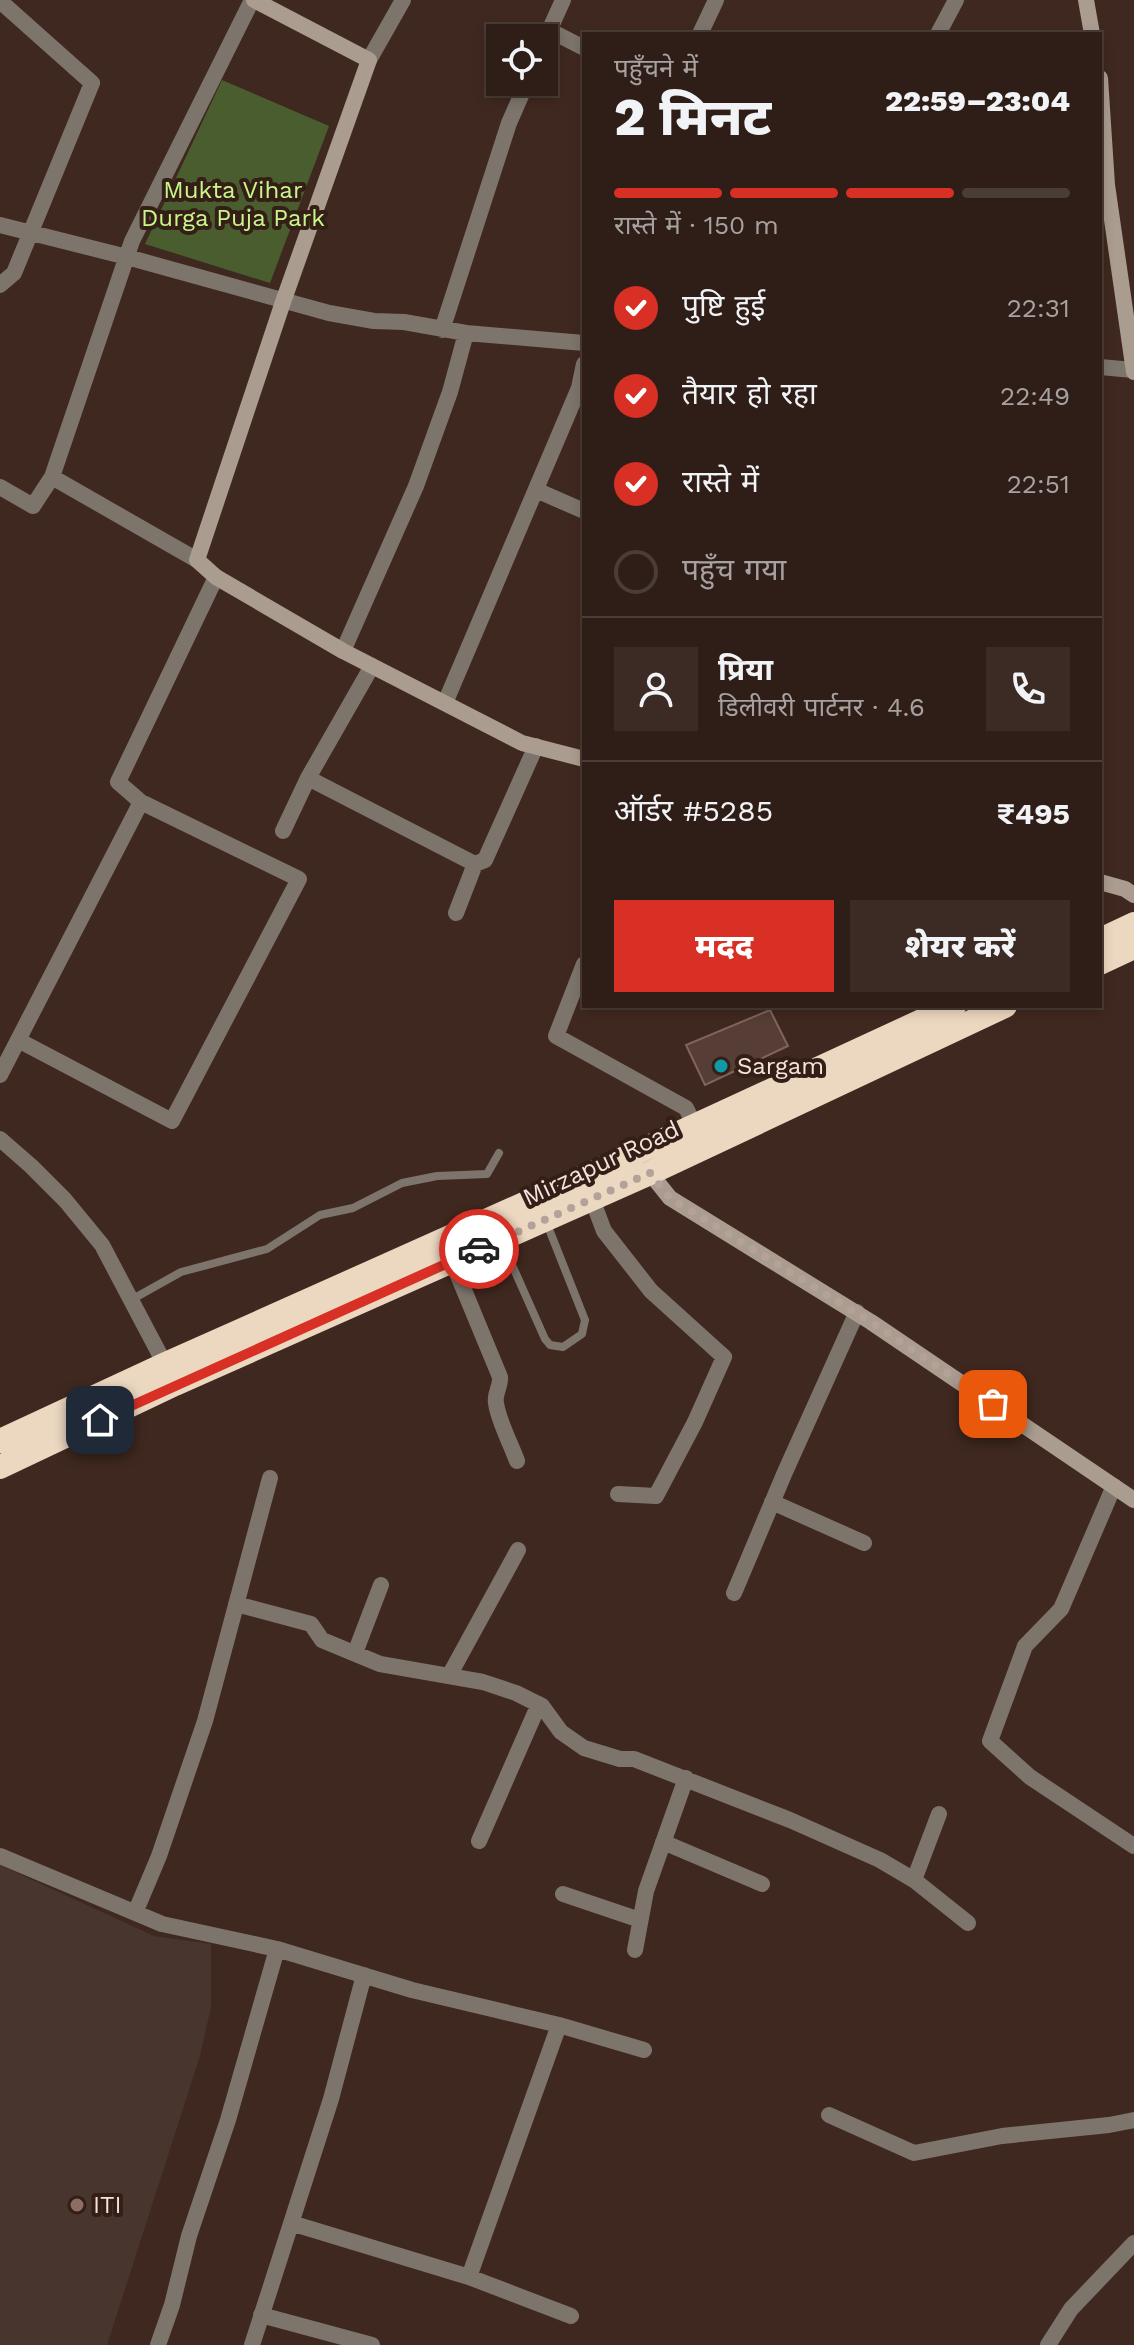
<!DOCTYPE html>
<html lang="hi">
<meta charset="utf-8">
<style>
body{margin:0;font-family:"Work Sans","Noto Sans Devanagari",sans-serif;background:#3b2b24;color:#f1f3f6;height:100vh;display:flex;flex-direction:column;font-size:30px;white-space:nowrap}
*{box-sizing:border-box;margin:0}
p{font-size:26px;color:#a7a2a1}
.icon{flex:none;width:44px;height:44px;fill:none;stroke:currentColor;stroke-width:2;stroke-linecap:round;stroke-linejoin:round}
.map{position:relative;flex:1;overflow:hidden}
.panel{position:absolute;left:582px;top:32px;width:520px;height:976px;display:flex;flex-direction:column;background:#2f1e17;border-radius:0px;box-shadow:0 4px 12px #0003,0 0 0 2px #4a3c36}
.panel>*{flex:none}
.controls{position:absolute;left:486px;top:24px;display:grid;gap:16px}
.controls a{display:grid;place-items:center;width:72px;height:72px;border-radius:0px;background:#2f1e17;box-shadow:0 4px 12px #0003,0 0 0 2px #4a3c36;font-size:40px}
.pin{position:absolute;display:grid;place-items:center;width:68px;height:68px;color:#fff;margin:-34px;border-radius:16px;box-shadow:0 4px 12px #0006}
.courier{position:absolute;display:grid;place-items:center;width:80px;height:80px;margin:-40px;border:6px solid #d93025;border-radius:50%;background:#fff;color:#222;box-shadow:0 2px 10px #0007}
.head em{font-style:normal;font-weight:800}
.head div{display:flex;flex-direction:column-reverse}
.head{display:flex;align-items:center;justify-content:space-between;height:136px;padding:0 32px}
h1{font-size:52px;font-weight:800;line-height:60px}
.bar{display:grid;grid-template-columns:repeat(4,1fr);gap:12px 8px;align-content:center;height:96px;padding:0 32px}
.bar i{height:10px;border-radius:6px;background:#4a3c36}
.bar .current{background:#d93025}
.bar p{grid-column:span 4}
.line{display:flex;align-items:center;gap:20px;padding:0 32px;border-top:2px solid #4a3c36}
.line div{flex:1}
.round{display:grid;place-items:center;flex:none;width:84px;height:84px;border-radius:0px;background:#3b2b24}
ol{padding:0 32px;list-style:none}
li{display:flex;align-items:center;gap:24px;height:88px}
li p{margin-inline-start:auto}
li .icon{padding:8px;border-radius:50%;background:#d93025;color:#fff;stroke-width:4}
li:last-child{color:#a7a2a1}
li i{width:44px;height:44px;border:4px solid #4a3c36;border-radius:50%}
.primary-button{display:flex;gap:16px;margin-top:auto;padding:16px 32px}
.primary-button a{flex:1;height:92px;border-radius:0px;background:#d93025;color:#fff;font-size:32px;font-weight:800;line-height:92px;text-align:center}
.primary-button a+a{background:#3b2b24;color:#f1f3f6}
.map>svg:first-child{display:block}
.education{fill:#48352e}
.green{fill:#495d2f}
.building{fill:#563d36;stroke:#80645d;stroke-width:2}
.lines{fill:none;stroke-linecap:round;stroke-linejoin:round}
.lane{stroke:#7d756c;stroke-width:8}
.street{stroke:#7d756c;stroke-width:16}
.secondary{stroke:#aa9c8e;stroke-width:16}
.highway{stroke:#ecd7c0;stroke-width:24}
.done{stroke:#b4a29a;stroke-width:8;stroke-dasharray:0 14.4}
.route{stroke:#d93025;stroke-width:10}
.culture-dot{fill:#0f9aa8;stroke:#341e16;stroke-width:3}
.education-dot{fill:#8d6e63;stroke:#341e16;stroke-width:3}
.labels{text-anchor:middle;stroke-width:8;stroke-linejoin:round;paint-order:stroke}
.park-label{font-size:24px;fill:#c7f78a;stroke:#341e16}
.poi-label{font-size:24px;fill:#f3e3dd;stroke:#341e16;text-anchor:start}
.street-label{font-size:24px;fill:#f3e3dd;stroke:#341e16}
</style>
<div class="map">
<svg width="1134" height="2345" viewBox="0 0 1134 2345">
<rect width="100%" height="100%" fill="#3f281f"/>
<path class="education" d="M0,1865l154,71 57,8v63l-11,49 -93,289h-107z"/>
<path class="green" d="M222,80l107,46 -59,157 -125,-39z"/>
<path class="building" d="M770,1010l18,36 -83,39 -19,-40z"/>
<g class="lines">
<path class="lane" d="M501,1240l44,99 5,6 13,2 19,-13 3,-14 -38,-96
M131,1300l50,-28 86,-23 53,-34 33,-7 49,-25 35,-7 50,-2 12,-21"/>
<path class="street" d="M0,1l92,82 -78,190 -14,12
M549,30l35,18
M700,34l16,-34
M938,34l18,-34
M544,42l19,-42
M369,60l34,-60
M0,225l127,32 202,56 45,8 30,1 62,11 118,10
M442,330l67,-207 18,-41
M1100,367l33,3
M52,477l145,83
M0,487l33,19 19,-29 80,-236 120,-241
M536,490l48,21
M343,651l73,-165 34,-94 16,-59
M372,666l-64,112 167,86 10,-4 51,-114
M445,703l134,-315 5,-24
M283,831l25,-53
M456,913l19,-49
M584,964l-28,72 130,72 13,26
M18,1040l154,81 127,-242 -158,-77 -23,-20 98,-205
M0,1075l141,-273
M0,1139l31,27 34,34 37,45 67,127
M592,1199l12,32 47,60 73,66 -29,65 -39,74 -38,-2
M452,1261l48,116c1,9 -6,17 -4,26 2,17 15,41 21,58
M1114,1486l-53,123 -36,37 -35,95 40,36 104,69
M772,1502l92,41
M734,1593l51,-121 72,-160
M236,1604l75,20 11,16 58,24 103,18 33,11 26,13 19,26 23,16 36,11h14l156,61 90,40 34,20 54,43
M355,1653l26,-68
M449,1676l69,-126
M479,1841l60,-137
M663,1842l99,42
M0,1856l162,68 115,25 135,41 147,35 85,25
M914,1880l25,-66
M563,1894l77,26
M135,1913l24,-57 46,-135 65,-243
M635,1950l11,-59 40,-113
M829,2115l85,38 88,-17 107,-11 25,-5
M291,2223l178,54 102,39
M469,2277l90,-252
M261,2315l111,30
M158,2345l14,-40 17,-69 39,-116 49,-171
M252,2345l79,-246 33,-124
M1048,2345l23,-36 63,-66"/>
<path class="secondary" d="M254,0l115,60 -86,242 -86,258 19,17 127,74 179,92 62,16
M1086,0l6,34
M1100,78l7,107 27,187
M1100,882l25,7 9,6
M650,1173l20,25 201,124 263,178"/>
<path class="highway" d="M1100,940l34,-16
M1100,963l34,-16
M0,1441l166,-77 396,-177 392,-181
M0,1467l175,-83 475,-211 355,-167"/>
</g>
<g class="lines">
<path class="done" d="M479,1249l171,-76 20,25 201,124 122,82"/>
<path class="route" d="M100,1420l379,-171"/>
</g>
<circle class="culture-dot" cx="721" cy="1066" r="8"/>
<circle class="education-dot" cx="77" cy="2205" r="8"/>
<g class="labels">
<g class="park-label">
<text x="233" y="198">Mukta Vihar<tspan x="233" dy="28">Durga Puja Park</tspan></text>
</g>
<g class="poi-label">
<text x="737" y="1074">Sargam</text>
<text x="93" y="2213">ITI</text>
</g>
<g class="street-label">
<text transform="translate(601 1163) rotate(-25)" y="8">Mirzapur Road</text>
</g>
</g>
</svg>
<div class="controls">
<a><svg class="icon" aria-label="locate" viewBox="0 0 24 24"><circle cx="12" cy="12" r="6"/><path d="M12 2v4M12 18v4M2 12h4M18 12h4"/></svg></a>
</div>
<div class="pin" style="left:993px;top:1404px;background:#ea580c"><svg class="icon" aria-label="bag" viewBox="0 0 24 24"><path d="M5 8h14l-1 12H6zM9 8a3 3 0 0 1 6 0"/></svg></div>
<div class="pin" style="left:100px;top:1420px;background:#1f2937"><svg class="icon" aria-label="home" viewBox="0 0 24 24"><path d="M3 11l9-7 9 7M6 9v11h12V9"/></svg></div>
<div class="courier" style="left:479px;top:1249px"><svg class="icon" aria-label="car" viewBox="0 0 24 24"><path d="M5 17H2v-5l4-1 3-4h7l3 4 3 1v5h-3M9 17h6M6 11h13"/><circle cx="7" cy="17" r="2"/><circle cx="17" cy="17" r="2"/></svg></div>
<section class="panel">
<div class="head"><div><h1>2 मिनट</h1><p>पहुँचने में</p></div><em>22:59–23:04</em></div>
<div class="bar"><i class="current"></i><i class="current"></i><i class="current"></i><i></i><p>रास्ते में · 150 m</p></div>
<ol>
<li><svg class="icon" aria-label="check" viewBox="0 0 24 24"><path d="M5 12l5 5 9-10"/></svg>पुष्टि हुई<p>22:31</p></li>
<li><svg class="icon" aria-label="check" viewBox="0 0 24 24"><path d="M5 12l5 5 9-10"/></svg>तैयार हो रहा<p>22:49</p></li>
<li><svg class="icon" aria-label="check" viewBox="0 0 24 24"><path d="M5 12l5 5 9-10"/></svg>रास्ते में<p>22:51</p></li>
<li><i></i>पहुँच गया</li>
</ol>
<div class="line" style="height:144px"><a class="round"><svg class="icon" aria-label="person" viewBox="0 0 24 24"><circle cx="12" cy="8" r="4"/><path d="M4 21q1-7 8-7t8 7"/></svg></a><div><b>प्रिया</b><p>डिलीवरी पार्टनर · 4.6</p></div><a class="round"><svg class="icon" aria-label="phone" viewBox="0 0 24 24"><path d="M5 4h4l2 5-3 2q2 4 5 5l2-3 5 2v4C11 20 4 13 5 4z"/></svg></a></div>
<div class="line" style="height:104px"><div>ऑर्डर #5285</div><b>₹495</b></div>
<div class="primary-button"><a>मदद</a><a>शेयर करें</a></div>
</section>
</div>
